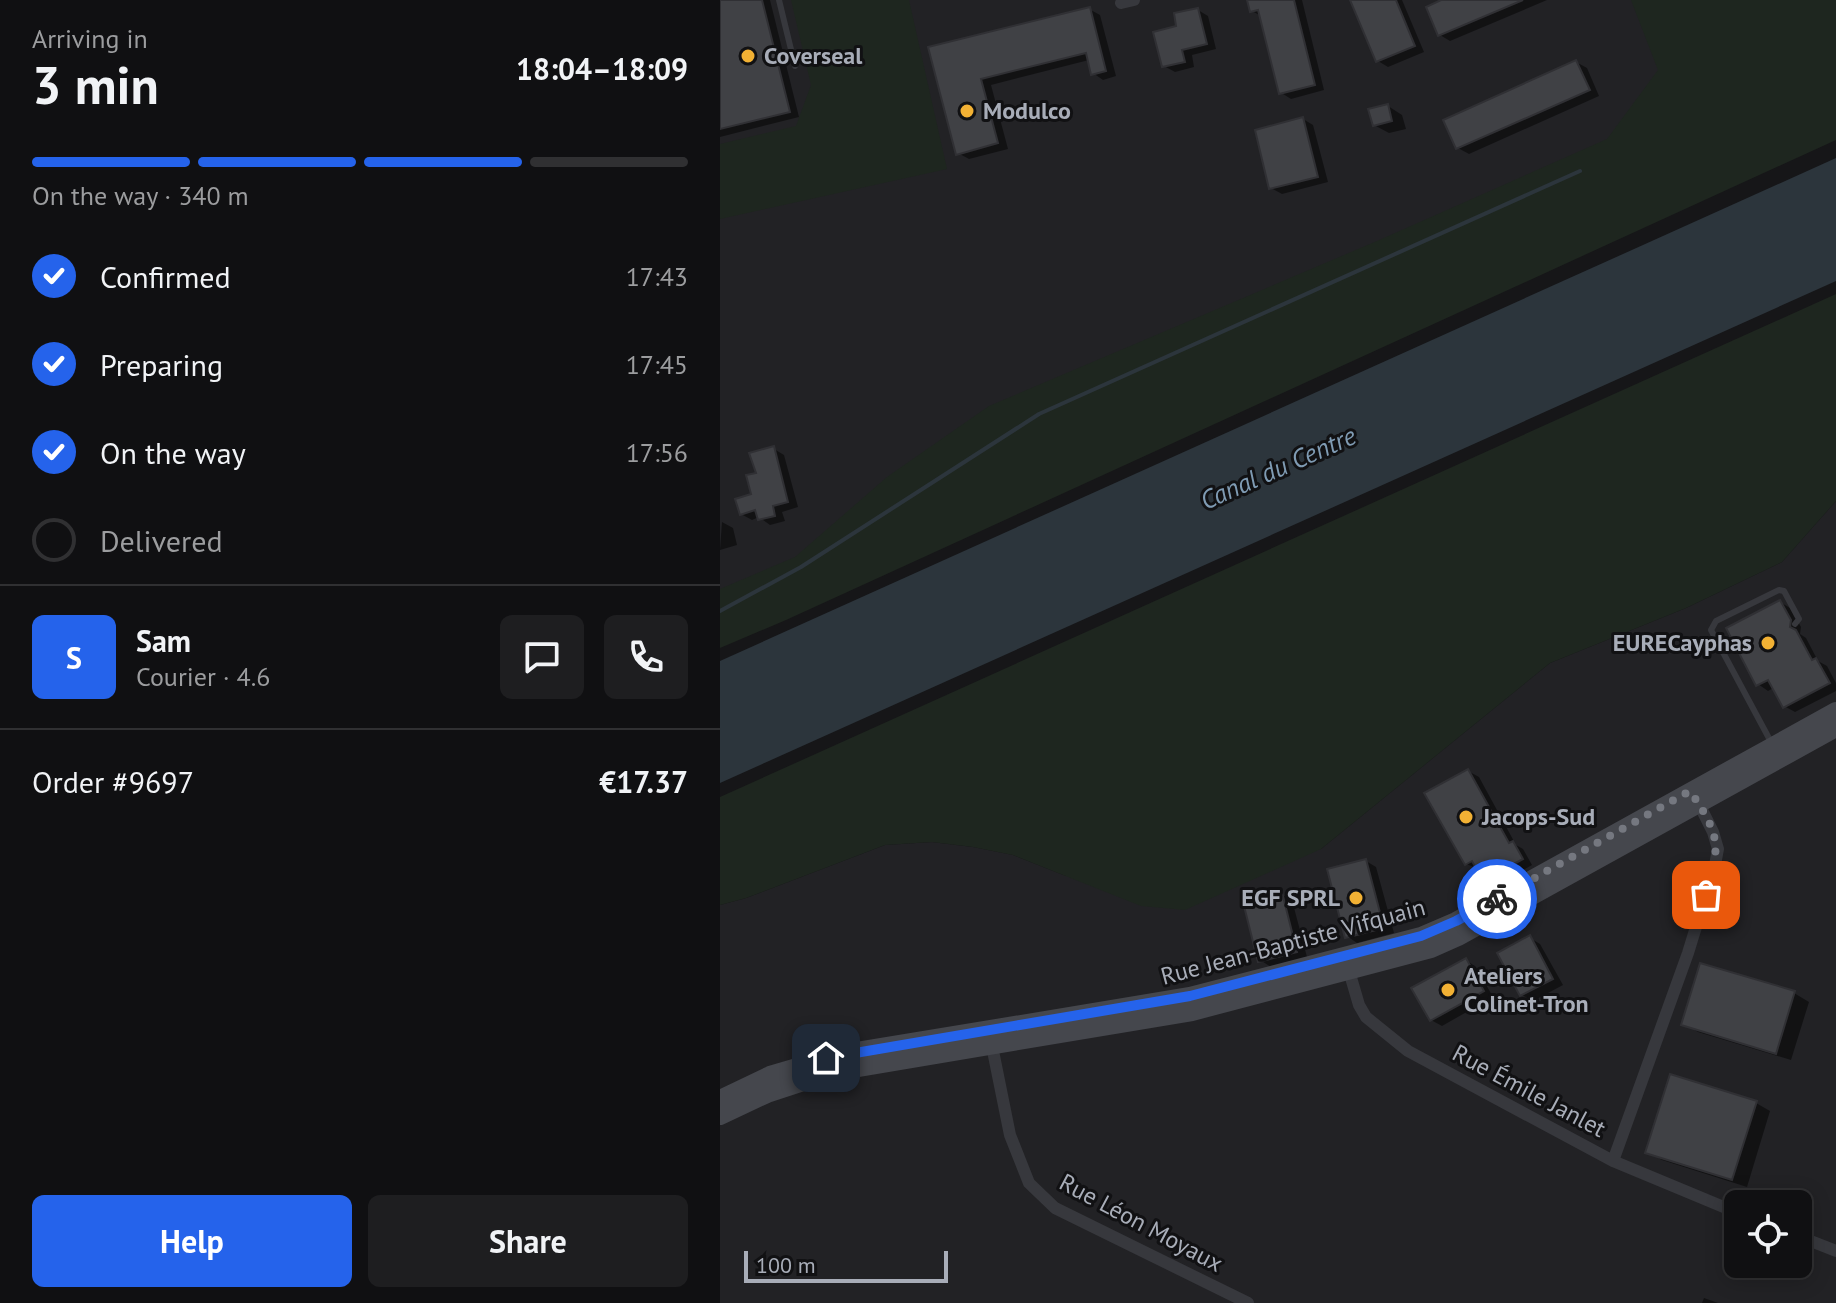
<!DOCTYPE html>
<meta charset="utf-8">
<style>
body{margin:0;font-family:"PT Sans",sans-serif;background:#1e1e20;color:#f1f3f6;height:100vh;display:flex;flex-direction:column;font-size:30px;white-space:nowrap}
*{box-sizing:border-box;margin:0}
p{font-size:26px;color:#9c9d9f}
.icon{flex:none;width:44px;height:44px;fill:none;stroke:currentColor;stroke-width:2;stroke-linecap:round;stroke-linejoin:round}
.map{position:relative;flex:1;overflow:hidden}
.drawer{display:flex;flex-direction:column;background:#101012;width:720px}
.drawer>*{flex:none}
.controls{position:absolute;left:1004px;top:1190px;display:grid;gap:16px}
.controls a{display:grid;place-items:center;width:88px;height:88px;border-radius:12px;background:#101012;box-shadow:0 4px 20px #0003,0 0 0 2px #303032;font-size:40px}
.scale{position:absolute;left:24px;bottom:20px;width:204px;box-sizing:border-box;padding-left:8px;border:4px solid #a8adb8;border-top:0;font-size:22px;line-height:28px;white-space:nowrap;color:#a8adb8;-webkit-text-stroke:6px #111113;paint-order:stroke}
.pin{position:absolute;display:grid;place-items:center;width:68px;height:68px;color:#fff;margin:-34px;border-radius:16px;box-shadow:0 4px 12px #0006}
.courier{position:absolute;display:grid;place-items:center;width:80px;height:80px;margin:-40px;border:6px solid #2563eb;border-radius:50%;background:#fff;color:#222;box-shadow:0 2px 10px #0007}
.summary em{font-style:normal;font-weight:700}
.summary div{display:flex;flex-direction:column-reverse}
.summary{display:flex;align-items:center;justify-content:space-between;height:136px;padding:0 32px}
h1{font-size:52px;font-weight:700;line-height:60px}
.bar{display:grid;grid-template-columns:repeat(4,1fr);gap:12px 8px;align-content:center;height:96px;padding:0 32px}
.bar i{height:10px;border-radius:6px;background:#303032}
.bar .active{background:#2563eb}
.bar p{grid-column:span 4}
.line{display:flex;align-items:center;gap:20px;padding:0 32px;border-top:2px solid #303032}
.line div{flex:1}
.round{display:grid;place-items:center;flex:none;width:84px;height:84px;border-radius:12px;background:#1e1e20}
ol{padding:0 32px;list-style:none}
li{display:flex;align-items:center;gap:24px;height:88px}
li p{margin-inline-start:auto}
li .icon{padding:8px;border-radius:50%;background:#2563eb;color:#fff;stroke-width:4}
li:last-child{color:#9c9d9f}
li i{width:44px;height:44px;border:4px solid #303032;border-radius:50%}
.button{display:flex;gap:16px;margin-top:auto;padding:16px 32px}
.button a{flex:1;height:92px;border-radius:12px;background:#2563eb;color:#fff;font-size:32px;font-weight:700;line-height:92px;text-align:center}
.button a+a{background:#1e1e20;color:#f1f3f6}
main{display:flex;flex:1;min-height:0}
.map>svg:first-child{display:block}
.built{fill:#222225;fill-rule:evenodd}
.green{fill:#1e261f}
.water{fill:#2c353c}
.shadow{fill:#0007}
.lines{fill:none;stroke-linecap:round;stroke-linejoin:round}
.stream{stroke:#2c353c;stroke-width:4}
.building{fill:#404145;stroke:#303034;stroke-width:2}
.lane{stroke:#37383d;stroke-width:6}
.street{stroke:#37383d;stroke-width:12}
.secondary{stroke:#45474d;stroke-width:18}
.done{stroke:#757880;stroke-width:8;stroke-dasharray:0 14.4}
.route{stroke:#2563eb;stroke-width:10}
.poi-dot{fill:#f2b134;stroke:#111113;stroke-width:3}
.labels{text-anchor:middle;stroke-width:6;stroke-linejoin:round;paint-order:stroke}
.poi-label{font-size:24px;font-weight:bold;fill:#a8adb8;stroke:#111113;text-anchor:start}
.street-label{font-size:24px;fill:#a8adb8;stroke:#111113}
.water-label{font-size:26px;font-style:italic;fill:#7f9bb3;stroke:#111113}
</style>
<main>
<section class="drawer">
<div class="summary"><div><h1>3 min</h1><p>Arriving in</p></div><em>18:04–18:09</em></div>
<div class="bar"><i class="active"></i><i class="active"></i><i class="active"></i><i></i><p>On the way · 340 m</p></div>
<ol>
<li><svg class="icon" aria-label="check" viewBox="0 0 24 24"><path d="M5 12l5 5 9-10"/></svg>Confirmed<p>17:43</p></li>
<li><svg class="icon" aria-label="check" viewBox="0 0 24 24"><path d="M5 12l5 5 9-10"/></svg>Preparing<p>17:45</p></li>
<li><svg class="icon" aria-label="check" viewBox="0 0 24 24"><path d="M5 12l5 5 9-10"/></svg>On the way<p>17:56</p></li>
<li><i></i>Delivered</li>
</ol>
<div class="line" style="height:144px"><b class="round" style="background:#2563eb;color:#fff">S</b><div><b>Sam</b><p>Courier · 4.6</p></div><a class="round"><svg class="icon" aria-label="chat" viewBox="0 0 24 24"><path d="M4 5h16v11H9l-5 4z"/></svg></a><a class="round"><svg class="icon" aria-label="phone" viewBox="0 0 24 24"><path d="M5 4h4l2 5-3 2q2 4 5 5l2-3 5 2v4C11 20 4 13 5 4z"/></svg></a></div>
<div class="line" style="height:104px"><div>Order #9697</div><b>€17.37</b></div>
<div class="button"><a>Help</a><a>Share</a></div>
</section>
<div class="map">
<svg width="1116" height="1303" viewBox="0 0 1116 1303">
<rect width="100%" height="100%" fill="#161618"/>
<path class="built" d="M0,0h1051l65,47 -1116,591z
M1116,501v802h-1116v-398l26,-7 139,-53 47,-3 41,5 40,8 53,21 255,-27 229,-186 136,-55 96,-46zM1018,1204h60v60h-60z"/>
<path class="green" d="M71,0h118l38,169 -227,50v-75l76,-18 15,-41z
M911,0h205v140l-1050,480 -66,28v-59l75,-32 92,-80 102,-71 388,-165 230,-102 51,-69z
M1116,294v207l-54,61 -96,46 -136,55 -229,186 -136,61 -44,-4 -128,-51 -40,-8 -41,-5 -47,3 -139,53 -26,7v-108z"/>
<path class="water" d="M1116,158v123l-1116,502v-122z"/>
<path class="shadow" d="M0,0h50l29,117 -79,20z
M529,0h53l22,90 -33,9 -11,-7 -19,-76 -9,-5z
M632,0h50l22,52 -36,15 -10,-6z
M726,0h101l-97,41 -10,-6z
M369,9l11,6 16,61 -13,4 -10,-7 -4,-13 -98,25 17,64 -39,10 -11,-6 -28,-104z
M478,10l10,6 8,33 -24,6 2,12 -19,5 -11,-6 15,-38z
M856,62l11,6 12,28 -130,58 -11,-6z
M668,106l14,9 4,14 -17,4 -15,-8z
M583,119l10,6 15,57 -46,12 -11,-6z
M54,449l10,6 14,52 -16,5 3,9 -15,4 -11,-8 -7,3 -11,-6 12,-18 5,-22z
M2,522l11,6 4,17 -17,5z
M1060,602l10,6 11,19 -1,7 6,4 12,23 9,5 9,17v8l-41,21 -11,-6 -9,-19 -7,4 -10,-7z
M748,771l11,6 37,68 7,4 9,16 -36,20 -11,-6 -6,-10 -13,-5z
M646,861l10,6 18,66 -37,10 -10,-7z
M561,894l11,6 15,57 -36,10 -11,-7z
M810,938l10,6 23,41 -30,16 -11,-6z
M746,960l10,7 17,30 -51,29 -11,-6z
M982,965l92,28 15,9 -18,58 -93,-28 -14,-8z
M1036,1103l14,8 -23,76 -85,-27 -14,-8z
M984,1298l14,5h-16z"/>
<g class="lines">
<path class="stream" d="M0,611l81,-44 238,-153 541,-243"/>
</g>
<path class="building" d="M0,0h42l28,112 -70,17z
M527,0h47l21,85 -36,9 -21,-84 -8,2z
M630,0h46l19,46 -39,16z
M721,0h82l-85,36 -12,-29z
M370,7l16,64 -15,4 -5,-22 -105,26 17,64 -42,12 -28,-108z
M478,8l9,36 -25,6 3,12 -23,5 -9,-35 23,-6 -2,-13z
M856,60l14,30 -134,59 -13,-29z
M668,104l4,17 -19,5 -5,-17z
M583,117l15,60 -49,12 -14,-59z
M54,446l14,56 -15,4 2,10 -17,4 -3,-10 -15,5 -5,-16 16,-5 -5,-19 10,-2 -7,-20z
M1060,600l11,20 -1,7 6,3 16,30 4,-2 14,25 -47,25 -15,-28 -12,6 -30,-58z
M748,769l41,74 4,-2 10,18 -40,22 -11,-20 -7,4 -41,-72z
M646,859l18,69 -39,10 -18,-69z
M562,892l15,60 -39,10 -15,-60z
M810,935l23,44 -33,17 -23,-43z
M746,958l18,33 -54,30 -19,-33z
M980,963l95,28 -19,63 -95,-29z
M950,1074l87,27 -25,79 -87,-27z"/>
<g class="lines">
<path class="lane" d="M59,0l16,66
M1051,742l-60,-112 5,-9 63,-31 5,1 15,28 -4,5"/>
<path class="street" d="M401,3l13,-3
M627,964l12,41 7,12 42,34 205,110 125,52
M271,1041l19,94 19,48 26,25 193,95
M893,1161l75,-208 27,-88 3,-16 -5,-17 -16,-32
M1078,1236l38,15"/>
<path class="secondary" d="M0,1099l50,-24 75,-22 345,-57 231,-60 35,-15 380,-210
M0,1116l47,-22 67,-22 358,-60 239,-63 27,-12 378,-209"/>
</g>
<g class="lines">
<path class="done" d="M777,899l193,-108c30,44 31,53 16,104"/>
<path class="route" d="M106,1058l364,-62 231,-60 35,-15 41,-22"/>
</g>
<g class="poi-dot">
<circle cx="28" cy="56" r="8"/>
<circle cx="247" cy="111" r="8"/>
<circle cx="1048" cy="643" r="8"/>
<circle cx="746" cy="817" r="8"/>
<circle cx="636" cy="898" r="8"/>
<circle cx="728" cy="990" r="8"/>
</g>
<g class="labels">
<g class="poi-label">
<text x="44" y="64">Coverseal</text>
<text x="263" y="119">Modulco</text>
<text x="1032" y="651" text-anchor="end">EURECayphas</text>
<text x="762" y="825">Jacops-Sud</text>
<text x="620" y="906" text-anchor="end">EGF SPRL</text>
<text x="744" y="984">Ateliers<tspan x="744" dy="28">Colinet-Tron</tspan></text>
</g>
<g class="street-label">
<text transform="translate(573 942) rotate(-15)" y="8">Rue Jean-Baptiste Vifquain</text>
<text transform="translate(809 1091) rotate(28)" y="8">Rue Émile Janlet</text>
<text transform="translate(421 1223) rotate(28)" y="8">Rue Léon Moyaux</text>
</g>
<g class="water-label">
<text transform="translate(558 468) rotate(-24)" y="9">Canal du Centre</text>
</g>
</g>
</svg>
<div class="controls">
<a><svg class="icon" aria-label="locate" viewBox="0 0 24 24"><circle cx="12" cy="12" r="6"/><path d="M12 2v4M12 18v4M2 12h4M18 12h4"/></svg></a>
</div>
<div class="scale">100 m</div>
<div class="pin" style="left:986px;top:895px;background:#ea580c"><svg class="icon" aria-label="bag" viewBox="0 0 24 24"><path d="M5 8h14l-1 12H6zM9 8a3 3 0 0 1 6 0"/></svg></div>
<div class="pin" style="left:106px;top:1058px;background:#1f2937"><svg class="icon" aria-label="home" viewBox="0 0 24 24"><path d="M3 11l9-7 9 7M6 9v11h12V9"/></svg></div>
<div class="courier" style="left:777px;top:899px"><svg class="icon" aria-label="bike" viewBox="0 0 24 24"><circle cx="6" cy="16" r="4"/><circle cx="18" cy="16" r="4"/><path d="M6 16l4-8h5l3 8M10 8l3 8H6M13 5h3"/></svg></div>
</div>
</main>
